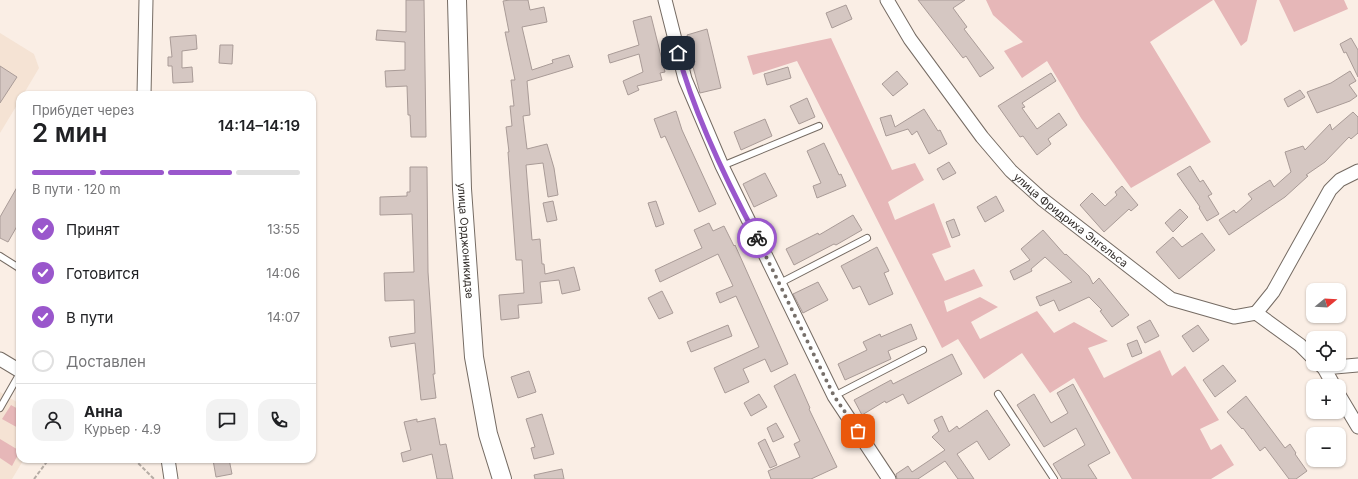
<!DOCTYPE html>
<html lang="ru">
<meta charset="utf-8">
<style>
body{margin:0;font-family:Inter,sans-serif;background:#f2f2f2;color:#202124;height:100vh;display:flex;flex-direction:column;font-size:15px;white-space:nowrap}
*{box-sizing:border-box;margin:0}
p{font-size:13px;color:#757577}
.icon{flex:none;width:22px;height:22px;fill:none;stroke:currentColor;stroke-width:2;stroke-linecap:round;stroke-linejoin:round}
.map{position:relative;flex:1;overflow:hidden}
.details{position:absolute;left:16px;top:91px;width:300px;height:372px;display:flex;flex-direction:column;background:#fff;border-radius:12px;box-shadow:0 1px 3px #0004}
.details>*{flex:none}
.needle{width:26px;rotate:72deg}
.controls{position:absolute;left:1306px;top:283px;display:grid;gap:8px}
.controls a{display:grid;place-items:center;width:40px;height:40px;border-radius:8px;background:#fff;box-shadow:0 1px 3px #0004;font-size:20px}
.pin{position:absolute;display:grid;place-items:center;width:34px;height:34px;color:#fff;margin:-17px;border-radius:8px;box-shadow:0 2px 6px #0006}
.courier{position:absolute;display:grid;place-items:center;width:40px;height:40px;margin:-20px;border:3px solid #9a57cc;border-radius:50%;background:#fff;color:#222;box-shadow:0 1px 5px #0007}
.summary em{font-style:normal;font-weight:600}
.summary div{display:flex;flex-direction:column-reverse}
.summary{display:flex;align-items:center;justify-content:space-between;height:68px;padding:0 16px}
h1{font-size:26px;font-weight:600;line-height:30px}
.bar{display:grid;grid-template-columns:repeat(4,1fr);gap:6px 4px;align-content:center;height:48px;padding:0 16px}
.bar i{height:5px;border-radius:3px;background:#e0e0e0}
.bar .selected{background:#9a57cc}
.bar p{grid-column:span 4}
.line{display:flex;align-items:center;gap:10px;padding:0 16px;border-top:1px solid #e0e0e0}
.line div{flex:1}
.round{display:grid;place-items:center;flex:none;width:42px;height:42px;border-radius:12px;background:#f2f2f2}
ol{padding:0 16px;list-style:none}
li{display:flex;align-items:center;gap:12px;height:44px}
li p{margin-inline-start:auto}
li .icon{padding:4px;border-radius:50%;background:#9a57cc;color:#fff;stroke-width:4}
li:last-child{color:#757577}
li i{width:22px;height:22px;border:2px solid #e0e0e0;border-radius:50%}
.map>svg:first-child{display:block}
.built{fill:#f5e3d4}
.green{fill:#e6b7b8}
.building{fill:#d5c7c2;stroke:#a99b97}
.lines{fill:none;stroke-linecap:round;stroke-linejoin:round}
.service-casing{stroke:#756b63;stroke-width:8}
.minor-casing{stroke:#756b63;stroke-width:15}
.secondary-casing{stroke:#756b63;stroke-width:20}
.path{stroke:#b5aca5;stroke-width:2;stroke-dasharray:4 2;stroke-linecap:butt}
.service{stroke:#fff;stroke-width:6}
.minor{stroke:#fff;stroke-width:13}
.secondary{stroke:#fff;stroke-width:18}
.done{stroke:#77706b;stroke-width:4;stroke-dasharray:0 7.2}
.route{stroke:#9a57cc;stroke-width:5}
.labels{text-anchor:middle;stroke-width:3.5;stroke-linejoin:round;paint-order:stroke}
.street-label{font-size:11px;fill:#312c29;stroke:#fff}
</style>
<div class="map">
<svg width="1358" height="479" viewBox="0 0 1358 479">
<rect width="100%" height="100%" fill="#faeee5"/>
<path class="built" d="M0,33l34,21 5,14 -16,27h-3v5l-20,33z
M0,392l20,12v55h4l-12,20h-12z"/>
<path class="green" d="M986,0h227l-63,42 61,100 -80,46 -50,-70 -34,-57 -25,17 -18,-27 19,-9 -30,-27z
M1214,0h43l-10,41 -6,5z
M1279,0h65l4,9 -54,23z
M831,38l61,132 23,-7 9,17 -36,22 7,18 39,-17 17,44 -19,7 13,27 29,-12 9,17 -39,15 3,11 33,-15 18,10 -27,15 9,17 57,-28 17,22 20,-11 34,19 -20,7 16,30 56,-28 12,26 13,-10 34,54 -19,9 11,21 10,-6 13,21 -23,14h-79l-58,-101 -24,15 -28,-40 -38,26 -26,-40 -16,9 -145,-287 -44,14 -6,-19z
M11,405l9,5v19l-18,-10z
M0,439l20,12 -8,15 -12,-8z"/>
<path class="building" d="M406,0h18l2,137h-15l-1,-22h-2l-1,-29 -21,1 -1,-16 20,-1v-28l-29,-2 1,-10 29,2z
M510,0h18l2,10 14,-3 3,15 -25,5 10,43 21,-7 -1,-3 17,-5 4,12 -46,14 3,34 -7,1 4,33 20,-5 7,24 4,27 -10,2 -5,-34 -17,2 6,75 8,-1 2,25h2l1,10 29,-7 6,23 -18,4 -3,-14 -19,2 2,21 -24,2 1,13 -18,2 -2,-25 25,-2 -2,-33h-6l-8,-108h1l-3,-25 6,-1 -2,-20h4l-3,-26h4l-10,-48h4l-6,-31z
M918,0h47l-12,8 14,19 -3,2 30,39 -14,9 -14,-21 -3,2z
M846,5l6,14 -20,9 -6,-15z
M651,16l14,56 -5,1 2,7 -25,6 2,4 -11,5 -5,-14 20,-9 -4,-18 -29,9 -2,-8 31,-10 -6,-24z
M707,29l14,59 -21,5 -8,-30 3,-1 -8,-27z
M196,35l1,14 -15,2v17l10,-1 1,15 -20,1 -1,-17h-4v-9h4l-2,-20z
M1351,38l7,12v27l-12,-25 -2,1 -4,-9z
M220,45h13l-1,19 -13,-1z
M0,66l17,11 -17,26z
M788,67l3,11 -24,7 -3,-11z
M897,71l11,13 -15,12 -11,-12z
M1350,71l6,10 -7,4 8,11 -7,5 -33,12 -10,-21 24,-9z
M1051,73l5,8 -34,22 3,4 -3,1 15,21 22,-16 8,12 -19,14 3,5 -14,11 -14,-19 -3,1 -22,-31z
M1300,90l5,7 -17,10 -4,-8z
M807,98l8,19 -16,7 -9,-18z
M924,109l14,22 2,-1 7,14 -18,10 -12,-23 -5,4 -4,-6 -22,7 -6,-18 11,-3 4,12z
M676,111l6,19 34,74 -17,8 -34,-76 -4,2 -7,-19z
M1353,112l5,5v16l-7,6 -2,-2 -24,25 -19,13 2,1 -23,21 -56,38 -10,-15 15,-10 2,3 16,-14 -4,-5 22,-14 4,7 17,-15 -6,-20 18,-6 2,4 25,-26 2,6z
M765,119l7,17 -31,14 -7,-18z
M824,143l15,32 2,-1 5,12 -29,12 -4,-12 8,-3 -14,-32z
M949,162l7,11 -13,7 -6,-11z
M1190,166l10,16 3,-2 9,14 -4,2 11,18 -12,7 -8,-13 1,-1 -23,-33z
M410,167h17l1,105 7,102h-2l3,24 -15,2 -6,-57 -24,4 -2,-10 26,-4 -1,-33 -29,1 -1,-28 30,-1 -2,-58 -32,1v-18l27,-1v-4h3z
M765,173l12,23 -23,11 -11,-23z
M20,182v39l-12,21 -8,-4v-21z
M1122,186l16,19 -7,6 -2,-2 -25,23 -24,-27 12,-12 13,13 12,-11 -2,-3z
M996,196l8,15 -19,11 -8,-15z
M553,201l4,19 -10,2 -4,-19z
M656,201l8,23 -8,3 -8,-24z
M1180,209l8,8 -15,15 -8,-9z
M853,215l9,15 -26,15 -2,-1 -40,21 -8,-16 32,-16 1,2z
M954,219l6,16 -8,3 -6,-16z
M709,223l4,8 11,-5 10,20 1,-1 53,119 -17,8 -6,-13 -22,10 6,13 -24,11 -11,-25 45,-21 -23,-51 -16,7 -4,-10 17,-7 -15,-32 -58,28 -5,-12 47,-22 -8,-18z
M1043,230l22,25 1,-1 23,22 4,8 6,-6 30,37 -17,12 -12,-16 2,-1 -13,-13 -30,14 -5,-11 -14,6 -4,-9 36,-15 -27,-25 -14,12 1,2 -18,9 -4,-9 20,-11 -9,-11z
M1202,233l13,17 -36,29 -23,-27 17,-15 9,10z
M877,247l12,24 -5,2 9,21 -24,11 -9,-19 -7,3 -12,-23z
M818,282l10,18 -25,13 -10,-19z
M662,291l11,22 -14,6 -11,-21z
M1150,320l9,16 -14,7 -8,-16z
M911,324l6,15 -29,12 3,8 -46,21 -7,-16 29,-14 -4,-8 17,-8 1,3z
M728,325l4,11 -41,16 -4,-10z
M1198,325l11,15 -16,12 -11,-16z
M1137,340l5,13 -10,4 -5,-13z
M952,354l10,20 -54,30 -5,-10 -17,9 -1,-2 -23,14 -8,-15 37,-20 2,4z
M1223,365l13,16 -21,16 -12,-17z
M529,371l7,21 -18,6 -7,-21z
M795,374l15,34 -1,1 28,58 -26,12h-40l-3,-8 32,-14 -6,-13 6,-3 -26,-55z
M1073,384l37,69 -22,12 9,14h-35l-9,-15 32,-19 -9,-17 -32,19 -27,-42 17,-11 17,29 17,-10 -11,-20z
M759,394l8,13 -16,9 -7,-13z
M1246,396l39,52 5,-4 6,9 -1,1 12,17 -11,8h-7l-24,-32 -5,4 -17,-23 -1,1 -15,-17z
M987,410l23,35 -21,15 -12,-19 -20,13 17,25h-16l-13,-18 -27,18h-21l-1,-5 12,-8 4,6 33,-22 -13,-13 7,-6 -5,-11 8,-4 7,16 8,-6 2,3z
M542,414l12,40 -20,5 -3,-11 4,-1 -9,-28z
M435,418l5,27 6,-1 7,35h-16l-5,-25 -29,8 -2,-9 10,-3 -7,-28 13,-3v3z
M776,423l8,14 -11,5 -6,-14z
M765,439l12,26 -7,3 -12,-25z
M219,459h10l3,15 -16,3 -3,-17z
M562,469l2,10h-29l-1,-4z"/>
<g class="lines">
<defs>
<path id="service" d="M722,166l97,-40
M0,256l19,12 1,3
M780,283l87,-45
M998,394l56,85
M834,396l89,-46
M0,408l20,-35"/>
<g id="minor">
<path d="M665,0l20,79 37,87 112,230 55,83"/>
<path id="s1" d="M887,0l23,39 72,98 29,34 31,28 129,100 63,18 22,-4 44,32 13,13"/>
<path d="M144,95l2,-95"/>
<path d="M1256,313l17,-21 57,-102 10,-10 18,-9"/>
<path d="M0,359l20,12"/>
<path d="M1319,364l5,4 34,-3"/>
<path d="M1324,368l10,18"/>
<path d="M1339,395l19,32"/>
<path d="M168,459l3,20"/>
</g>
<g id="secondary">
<path id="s2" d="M457,0l5,189 12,168 14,77 14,45"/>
</g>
</defs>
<use href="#service" class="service-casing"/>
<use href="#minor" class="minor-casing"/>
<use href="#secondary" class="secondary-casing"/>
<path class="path" d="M134,459l20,20
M34,479l15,-20"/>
<use href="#service" class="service"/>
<use href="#minor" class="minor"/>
<use href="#secondary" class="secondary"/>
</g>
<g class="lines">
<path class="done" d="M757,238l77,158 24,35"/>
<path class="route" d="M678,53c16,61 49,129 79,185"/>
</g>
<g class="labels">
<g class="street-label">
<text dy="4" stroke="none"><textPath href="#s1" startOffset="289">улица Фридриха Энгельса</textPath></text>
<text dy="4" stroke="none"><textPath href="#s2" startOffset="241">улица Орджоникидзе</textPath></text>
</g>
</g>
</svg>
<div class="controls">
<a><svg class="needle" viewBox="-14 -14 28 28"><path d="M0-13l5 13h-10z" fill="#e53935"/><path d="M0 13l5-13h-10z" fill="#757577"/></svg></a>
<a><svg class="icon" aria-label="locate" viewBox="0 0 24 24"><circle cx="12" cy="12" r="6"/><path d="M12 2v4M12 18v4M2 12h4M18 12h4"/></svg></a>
<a>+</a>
<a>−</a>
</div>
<div class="pin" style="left:858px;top:431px;background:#ea580c"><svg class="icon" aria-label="bag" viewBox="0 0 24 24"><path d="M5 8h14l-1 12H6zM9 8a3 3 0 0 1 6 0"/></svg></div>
<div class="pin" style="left:678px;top:53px;background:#1f2937"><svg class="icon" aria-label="home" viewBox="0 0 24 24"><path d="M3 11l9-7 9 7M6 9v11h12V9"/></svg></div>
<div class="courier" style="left:757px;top:238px"><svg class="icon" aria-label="bike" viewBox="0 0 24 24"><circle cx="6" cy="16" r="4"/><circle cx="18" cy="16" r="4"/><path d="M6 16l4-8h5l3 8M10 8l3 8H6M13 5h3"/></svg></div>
<section class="details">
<div class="summary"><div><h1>2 мин</h1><p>Прибудет через</p></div><em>14:14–14:19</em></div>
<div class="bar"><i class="selected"></i><i class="selected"></i><i class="selected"></i><i></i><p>В пути · 120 m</p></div>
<ol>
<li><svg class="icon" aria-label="check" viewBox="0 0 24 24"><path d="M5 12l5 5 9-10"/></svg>Принят<p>13:55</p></li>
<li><svg class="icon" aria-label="check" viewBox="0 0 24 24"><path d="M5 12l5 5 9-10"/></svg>Готовится<p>14:06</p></li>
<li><svg class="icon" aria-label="check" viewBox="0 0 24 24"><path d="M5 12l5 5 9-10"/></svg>В пути<p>14:07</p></li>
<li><i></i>Доставлен</li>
</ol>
<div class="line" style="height:72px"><a class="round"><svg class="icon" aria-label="person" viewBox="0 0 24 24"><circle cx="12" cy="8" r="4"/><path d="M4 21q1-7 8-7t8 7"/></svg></a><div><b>Анна</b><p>Курьер · 4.9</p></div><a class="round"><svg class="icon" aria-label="chat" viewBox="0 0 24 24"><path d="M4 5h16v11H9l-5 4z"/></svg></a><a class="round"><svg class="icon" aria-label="phone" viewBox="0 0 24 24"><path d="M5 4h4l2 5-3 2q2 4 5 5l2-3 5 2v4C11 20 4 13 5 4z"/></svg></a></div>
</section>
</div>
